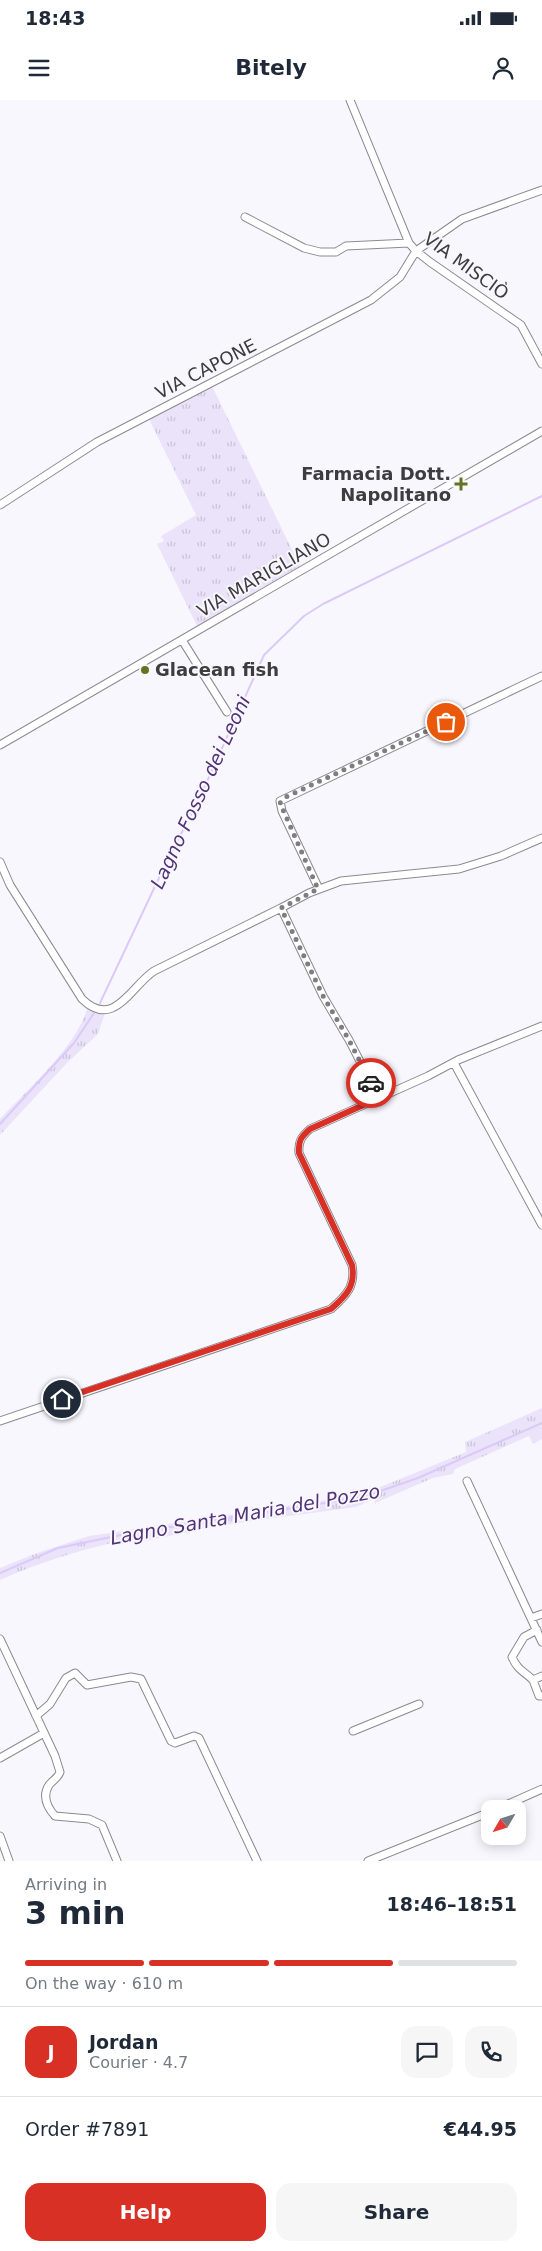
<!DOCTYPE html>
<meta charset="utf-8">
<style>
body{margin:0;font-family:"DejaVu Sans",sans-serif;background:#f6f6f7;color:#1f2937;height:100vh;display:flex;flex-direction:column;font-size:19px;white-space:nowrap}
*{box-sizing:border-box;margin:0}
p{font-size:16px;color:#747a83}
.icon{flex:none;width:28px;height:28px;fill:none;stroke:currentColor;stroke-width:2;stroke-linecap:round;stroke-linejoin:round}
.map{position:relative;height:1761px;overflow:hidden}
.side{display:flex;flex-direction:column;background:#fff;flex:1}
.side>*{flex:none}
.needle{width:32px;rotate:231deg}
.fabs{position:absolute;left:481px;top:1700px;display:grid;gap:10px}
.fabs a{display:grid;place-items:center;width:45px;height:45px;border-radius:10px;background:#fff;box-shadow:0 2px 12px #0003;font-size:25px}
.pin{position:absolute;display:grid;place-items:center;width:42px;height:42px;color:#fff;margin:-21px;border:2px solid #fff;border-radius:50%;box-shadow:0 1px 5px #0007}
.courier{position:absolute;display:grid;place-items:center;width:50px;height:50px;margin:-25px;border:4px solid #d93025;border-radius:50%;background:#fff;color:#222;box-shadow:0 1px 6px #0007}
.overview em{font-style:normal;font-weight:700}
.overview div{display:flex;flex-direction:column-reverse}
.overview{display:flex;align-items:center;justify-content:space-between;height:85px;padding:0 25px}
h1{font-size:32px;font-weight:700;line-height:38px}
.bar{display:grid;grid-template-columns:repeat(4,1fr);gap:8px 5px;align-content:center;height:60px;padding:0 25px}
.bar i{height:6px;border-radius:4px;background:#e0e1e3}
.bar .active{background:#d93025}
.bar p{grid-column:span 4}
.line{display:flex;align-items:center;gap:12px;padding:0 25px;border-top:1px solid #e0e1e3}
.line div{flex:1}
.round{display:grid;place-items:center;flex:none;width:52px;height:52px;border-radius:15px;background:#f6f6f7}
.button{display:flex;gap:10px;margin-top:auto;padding:10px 25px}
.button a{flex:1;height:58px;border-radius:15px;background:#d93025;color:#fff;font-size:20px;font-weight:700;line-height:58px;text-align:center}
.button a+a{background:#f6f6f7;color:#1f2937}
.status{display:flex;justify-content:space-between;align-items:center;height:35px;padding:0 25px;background:#fff;direction:ltr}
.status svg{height:14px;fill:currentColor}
header{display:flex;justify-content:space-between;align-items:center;height:65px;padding:0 25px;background:#fff;font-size:22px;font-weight:700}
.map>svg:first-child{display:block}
.grass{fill:url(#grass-tufts)}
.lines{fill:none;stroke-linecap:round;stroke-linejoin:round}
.stream{stroke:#dbcaf9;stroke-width:2}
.minor-casing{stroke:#8c8991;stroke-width:9}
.minor{stroke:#fff;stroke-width:7}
.done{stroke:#7f7d82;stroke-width:5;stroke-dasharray:0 9}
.route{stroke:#d93025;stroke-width:6}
.poi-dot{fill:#617422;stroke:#f9f7fe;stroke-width:2}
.labels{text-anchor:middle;stroke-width:4;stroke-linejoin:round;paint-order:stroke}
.street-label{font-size:18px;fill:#3d3c3f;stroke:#f9f7fe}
.poi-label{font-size:18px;font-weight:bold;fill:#3d3c3f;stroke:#f9f7fe;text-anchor:end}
.water-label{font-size:19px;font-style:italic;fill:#513377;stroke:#f9f7fe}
</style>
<div class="status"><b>18:43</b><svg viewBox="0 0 49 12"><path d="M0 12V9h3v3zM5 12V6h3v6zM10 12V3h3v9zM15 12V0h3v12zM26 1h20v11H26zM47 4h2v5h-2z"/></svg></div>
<header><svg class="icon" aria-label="menu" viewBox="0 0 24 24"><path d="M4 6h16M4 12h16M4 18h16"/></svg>Bitely<svg class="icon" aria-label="person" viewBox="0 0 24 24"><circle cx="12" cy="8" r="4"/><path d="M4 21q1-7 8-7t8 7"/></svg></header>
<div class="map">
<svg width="542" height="1761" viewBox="0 0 542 1761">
<defs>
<pattern id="grass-tufts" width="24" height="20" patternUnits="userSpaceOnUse" patternTransform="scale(1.25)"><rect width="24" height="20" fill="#eae3f9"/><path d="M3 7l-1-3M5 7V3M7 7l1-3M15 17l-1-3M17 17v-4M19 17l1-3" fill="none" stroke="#cac4d6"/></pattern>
</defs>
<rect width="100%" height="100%" fill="#f9f7fe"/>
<path class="grass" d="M211,284l89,182 -103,60 -40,-82 7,-3 -3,-5 35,-21 -48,-98z
M87,909l18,4 -7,21 -32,30 -66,71v-16c27,-29 76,-72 87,-110z
M542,1308v31l-9,5 -4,-8 -74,33 -2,5 -20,4 -58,25 -1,-4 -18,8 -140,19 -75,16 -3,-5c-48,10 -93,23 -138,43v-12l37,-15 52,-17 244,-37 40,-9 93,-38 -1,-10z"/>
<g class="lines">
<path class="stream" d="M100,903l66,-140 34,-66 64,-142 40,-39 19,-12 219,-108
M0,1024l74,-81 20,-30
M0,1473l58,-25 68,-14 237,-37 55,-19 124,-55"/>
<defs>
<path id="minor" d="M350,0l59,143 7,8 14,11 91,63 21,39
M245,117l59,31 16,4h16l10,-6 63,-3
M0,405l97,-63 274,-142 29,-23 16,-26 46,-32 80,-29
M182,540l45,72
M0,645l542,-314
M0,762l10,23 72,114c32,31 49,-13 72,-28l127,-63
M319,789l-37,-78 -2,-10 262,-125
M454,963l88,162
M379,998l-30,-58 -26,-44 -42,-88 28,-15 32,-12 118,-12 42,-13 41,-18
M0,1321l331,-112c15,-13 25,-23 21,-44l-53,-112c-1,-11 2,-16 11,-24l118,-53 30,-16 84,-34
M467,1381l75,161
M531,1518l11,-4
M0,1539l55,117 5,16c-2,6 -7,8 -11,13 -7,11 -2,22 6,31l34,3 13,6 15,36
M542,1576l-9,4 6,16h3
M533,1580c-9,-9 -15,-9 -21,-23l12,-20 13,-7
M36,1616l14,-12 16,-26 9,-5 12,12 44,-8 10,2 30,62 4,2 19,-7 5,2 58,123
M353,1631l66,-27
M0,1658l44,-25
M497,1709l45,-20
M0,1736l9,25
M368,1761l122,-49"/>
</defs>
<use href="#minor" class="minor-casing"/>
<use href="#minor" class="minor"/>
</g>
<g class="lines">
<path class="done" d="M371,983l-22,-43 -26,-44 -42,-88 37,-19 -38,-86 6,-6 160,-75"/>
<path class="route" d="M62,1299l269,-90c15,-13 25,-23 21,-44l-53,-112c-1,-12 2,-16 11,-24l69,-31 -8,-15"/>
</g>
<g class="poi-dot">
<path d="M458.5 376.5h5v5h5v5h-5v5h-5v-5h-5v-5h5z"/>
<circle cx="145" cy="570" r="5"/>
</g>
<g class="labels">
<g class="street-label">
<text transform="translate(466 166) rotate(36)" y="6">VIA MISCIÒ</text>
<text transform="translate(206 269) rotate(-27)" y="6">VIA CAPONE</text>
<text transform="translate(264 475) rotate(-30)" y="6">VIA MARIGLIANO</text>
</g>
<g class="poi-label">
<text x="451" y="380">Farmacia Dott.<tspan x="451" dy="21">Napolitano</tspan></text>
<text x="155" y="576" text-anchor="start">Glacean fish</text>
</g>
<g class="water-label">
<text transform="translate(200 692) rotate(-65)" y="7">Lagno Fosso dei Leoni</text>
<text transform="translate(245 1414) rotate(-10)" y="7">Lagno Santa Maria del Pozzo</text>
</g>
</g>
</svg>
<div class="fabs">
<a><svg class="needle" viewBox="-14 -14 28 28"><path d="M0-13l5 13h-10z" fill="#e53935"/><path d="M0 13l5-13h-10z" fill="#747a83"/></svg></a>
</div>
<div class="pin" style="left:446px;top:622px;background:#ea580c"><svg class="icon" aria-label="bag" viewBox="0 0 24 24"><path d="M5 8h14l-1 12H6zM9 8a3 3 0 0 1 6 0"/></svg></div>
<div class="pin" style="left:62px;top:1299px;background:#1f2937"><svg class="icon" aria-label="home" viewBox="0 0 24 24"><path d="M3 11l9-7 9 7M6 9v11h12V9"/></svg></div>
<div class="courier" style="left:371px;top:983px"><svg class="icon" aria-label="car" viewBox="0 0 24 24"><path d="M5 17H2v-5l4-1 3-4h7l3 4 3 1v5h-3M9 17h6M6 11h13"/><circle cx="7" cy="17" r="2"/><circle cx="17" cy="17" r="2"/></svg></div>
</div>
<section class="side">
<div class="overview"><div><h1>3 min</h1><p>Arriving in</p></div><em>18:46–18:51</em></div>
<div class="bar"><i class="active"></i><i class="active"></i><i class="active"></i><i></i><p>On the way · 610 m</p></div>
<div class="line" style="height:90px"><b class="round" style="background:#d93025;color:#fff">J</b><div><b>Jordan</b><p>Courier · 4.7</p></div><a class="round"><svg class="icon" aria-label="chat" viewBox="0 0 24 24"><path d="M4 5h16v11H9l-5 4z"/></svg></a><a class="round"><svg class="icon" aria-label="phone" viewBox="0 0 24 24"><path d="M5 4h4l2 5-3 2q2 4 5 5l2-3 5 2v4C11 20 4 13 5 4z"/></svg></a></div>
<div class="line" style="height:65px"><div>Order #7891</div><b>€44.95</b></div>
<div class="button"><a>Help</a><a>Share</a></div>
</section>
